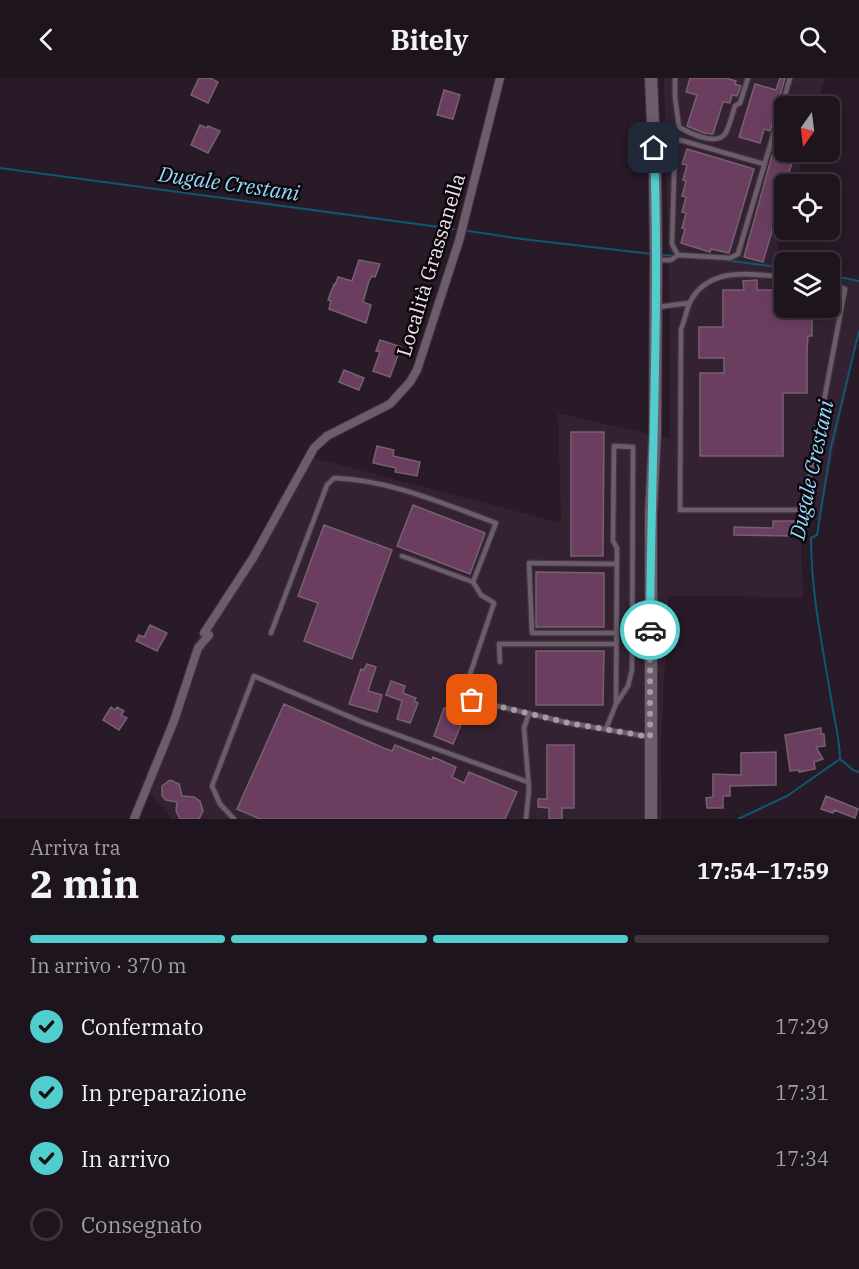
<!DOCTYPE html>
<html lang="it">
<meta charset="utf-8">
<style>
body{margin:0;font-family:"IBM Plex Serif",serif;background:#261d26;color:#f1f3f6;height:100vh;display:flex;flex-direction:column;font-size:22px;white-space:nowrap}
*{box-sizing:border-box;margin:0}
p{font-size:20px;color:#a19ea4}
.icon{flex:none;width:33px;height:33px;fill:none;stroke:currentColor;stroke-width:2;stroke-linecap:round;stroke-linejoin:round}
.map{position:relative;height:741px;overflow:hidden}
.side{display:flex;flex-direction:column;background:#1e141d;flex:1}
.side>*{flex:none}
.needle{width:39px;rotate:194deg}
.tools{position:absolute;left:774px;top:18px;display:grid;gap:12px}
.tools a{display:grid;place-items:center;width:66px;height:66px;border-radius:9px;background:#1e141d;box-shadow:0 3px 15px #0003,0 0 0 2px #3c333b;font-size:30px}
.pin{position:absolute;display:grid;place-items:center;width:51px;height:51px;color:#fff;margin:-26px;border-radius:12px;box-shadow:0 3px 9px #0006}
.courier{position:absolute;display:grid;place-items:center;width:60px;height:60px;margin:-30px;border:4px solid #52cdcd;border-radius:50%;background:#fff;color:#222;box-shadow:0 2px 8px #0007}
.headline em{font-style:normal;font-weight:800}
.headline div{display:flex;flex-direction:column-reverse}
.headline{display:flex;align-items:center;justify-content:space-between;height:102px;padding:0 30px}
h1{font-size:39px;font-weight:800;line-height:45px}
.bar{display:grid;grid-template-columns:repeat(4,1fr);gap:9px 6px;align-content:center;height:72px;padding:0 30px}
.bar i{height:8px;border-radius:4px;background:#3c333b}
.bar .on{background:#52cdcd}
.bar p{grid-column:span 4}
ol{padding:0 30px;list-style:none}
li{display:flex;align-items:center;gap:18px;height:66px}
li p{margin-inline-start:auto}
li .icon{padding:6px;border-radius:50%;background:#52cdcd;color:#111;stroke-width:4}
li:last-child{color:#a19ea4}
li i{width:33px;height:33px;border:3px solid #3c333b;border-radius:50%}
header{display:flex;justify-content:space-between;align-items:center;height:78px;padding:0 30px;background:#1e141d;font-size:27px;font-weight:800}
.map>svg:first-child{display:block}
.built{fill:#342233}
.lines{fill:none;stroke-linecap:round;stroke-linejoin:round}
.stream{stroke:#0e5873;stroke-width:2}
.building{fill:#6b3e60;stroke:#74626f;stroke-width:1.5}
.service-casing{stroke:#40363f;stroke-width:7}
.minor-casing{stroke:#40363f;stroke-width:10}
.secondary-casing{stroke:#40363f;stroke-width:14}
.service{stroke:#6d5d6c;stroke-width:4.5}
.minor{stroke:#6d5d6c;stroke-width:8}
.secondary{stroke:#6d5d6c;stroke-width:12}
.done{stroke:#a79ca6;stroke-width:6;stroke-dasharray:0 10.8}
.route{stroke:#52cdcd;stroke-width:8}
.labels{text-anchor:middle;stroke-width:5;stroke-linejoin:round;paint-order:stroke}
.street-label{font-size:20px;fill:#ebe2ea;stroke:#0d070c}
.water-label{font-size:21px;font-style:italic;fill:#90dbfd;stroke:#0d070c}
</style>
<header><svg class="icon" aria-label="back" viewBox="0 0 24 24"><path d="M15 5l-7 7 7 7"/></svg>Bitely<svg class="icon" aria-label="search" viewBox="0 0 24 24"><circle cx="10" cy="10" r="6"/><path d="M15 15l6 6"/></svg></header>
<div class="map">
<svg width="859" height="741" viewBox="0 0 859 741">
<rect width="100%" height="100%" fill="#281a27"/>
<path class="built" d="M664,0h161l-8,28h-33v46h21l-9,32h-12v41l-11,41 11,2v40h46v-33l29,6v49l-40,190 -19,-1 3,78 -135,-1 -7,152 1,71h-492l-2,-6 -26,-28 30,-71 22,-70 12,-23 44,-66 56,-99 255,67 -3,-110 112,26v-121z"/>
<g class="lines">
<path class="stream" d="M0,90l454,61
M468,153l54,8 130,15
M661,177l15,1
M724,182l60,8
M830,197l29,6
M840,681c0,-19 -5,-36 -8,-55 -9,-55 -21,-111 -21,-166l6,-3 14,-88 28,-116
M738,741l49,-23 53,-37 13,11 6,2"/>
</g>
<path class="building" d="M199,0h11l8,4 -10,21 -17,-8z
M690,0h36l10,3 -1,3 6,2 -4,10 -5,-1 -2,8 -7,-1 -10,32 -9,-1 -17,-7 10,-31 -11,-3z
M780,0h5l-15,53 -6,-2 -4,14 -21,-6 16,-53 21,6z
M444,12l16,5 -7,24 -16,-4z
M790,17l19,5 -2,6h-21z
M784,34v40h11l-32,110 -19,-5z
M200,47l7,3 1,-2 12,5 -12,22 -17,-8z
M687,71l67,20 -25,84 -18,-4 -1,3 -29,-9 4,-14 -3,-1 4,-15 -4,-1 4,-15 -4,-1 4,-15 -3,-1 4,-15 -5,-1z
M359,182l21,4 -5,13 -3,-1 -3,5 -6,21 8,3 -5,18 -37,-14 2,-8 -3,-1 6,-16 1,1 3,-8 14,4z
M757,202v10h27v18h23v4h5v24h-4l-1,15v42h-24v63h-83v-83h24v-15h-25v-31h24v-37h21l-1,-9z
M380,262l21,7 -11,30 -17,-6 7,-19 -4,-1z
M344,292l20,8 -5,12 -20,-8z
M571,354h33l-1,124h-32z
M377,368l17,4 -1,6 27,6 -3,14 -22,-4 1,-4 -23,-5z
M413,427l72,28 -15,41 -73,-28z
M773,443h21v15l-60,-1v-8l39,1z
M324,447l68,25 -40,109 -48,-18 14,-38 -20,-7z
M536,494l68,1v54h-68z
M150,547l17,8 -10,18 -21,-10 3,-6 5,2z
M536,573h68l-1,54h-67z
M367,586l9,3 -8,24 14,4 -5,17 -28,-8 12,-35 3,1z
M391,603l14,5 -2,7 13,5 -2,3 4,2 -8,20 -13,-4 5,-18 -16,-6z
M284,626l102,45 6,2 3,-6 37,15 1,-3 23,10 -4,10 12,6 5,-11 48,20 -12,27h-245l-23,-10z
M111,629l4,3 2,-3 7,4 -3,4 6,3 -8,12 -16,-10z
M444,630l7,1 -2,5 14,6 -10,24 -19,-8z
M821,650v6h3l1,12 -9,1 7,12 -9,3 1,7 -16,3v-2l-9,1 -5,-36z
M547,667h27v63h-12v11h-13v-11l-11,-1v-8h9z
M776,674v33l-46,1v10h-7v12h-16l-1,-10 7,-1v-23l28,1v-22z
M170,702l9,4 3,12 12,1 6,4 3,10 -4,8h-19l-4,-8 1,-9 -11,-2 -4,-4v-10z
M826,718l32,13 -3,9 -21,-8 -1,3 -12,-4z"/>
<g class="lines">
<defs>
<path id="service" d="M675,0v19l4,30c10,6 37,19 46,7 5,-8 7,-20 10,-28l5,-3 8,-25
M678,177l-6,-11 3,-101 5,-3 84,24
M657,182h14l7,-5 52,3 8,-4 52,-176
M784,199c-33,-3 -75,-11 -94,25 -4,9 -5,18 -9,27l-1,181h116l8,-3 41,-218 -15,-6
M658,229l31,-4
M402,478l71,26
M271,555l56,-148 7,-7c57,2 110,26 162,45l-23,59 8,13 13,8 -29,86 7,11 97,23 81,14
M616,555h-84l-3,-70 88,1
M500,584l-1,-18h117
M606,651l10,-25 12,-18 4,-16 1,-223 -19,-1 -1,95 4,7 -1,156
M234,741l-14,-15 -8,-18 42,-110 108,46 166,60
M526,741l3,-30 -5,-61 5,-15"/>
<path id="minor" d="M204,555l49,-75 61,-110 13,-12 63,-32 20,-22 7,-12 42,-129 41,-163
M134,741l40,-98 24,-73 11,-13"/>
<path id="secondary" d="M651,741v-306l4,-79 1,-174 -1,-89 -4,-93"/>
</defs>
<use href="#service" class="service-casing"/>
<use href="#minor" class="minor-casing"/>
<use href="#secondary" class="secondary-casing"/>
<use href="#service" class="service"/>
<use href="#minor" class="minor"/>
<use href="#secondary" class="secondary"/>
</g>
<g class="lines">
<path class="done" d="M472,622l97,23 81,14v-107"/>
<path class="route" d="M650,552c1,-161 10,-321 4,-482"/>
</g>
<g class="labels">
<g class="street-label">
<text transform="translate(431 187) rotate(-73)" y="7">Località Grassanella</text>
</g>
<g class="water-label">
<text transform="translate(229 106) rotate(8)" y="7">Dugale Crestani</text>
<text transform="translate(812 392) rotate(-78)" y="7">Dugale Crestani</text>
</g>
</g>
</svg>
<div class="tools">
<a><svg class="needle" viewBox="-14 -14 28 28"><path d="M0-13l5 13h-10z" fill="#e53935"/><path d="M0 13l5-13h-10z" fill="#a19ea4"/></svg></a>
<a><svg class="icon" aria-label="locate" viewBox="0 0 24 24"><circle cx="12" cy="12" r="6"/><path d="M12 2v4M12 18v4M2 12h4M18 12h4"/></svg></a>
<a><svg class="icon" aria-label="layers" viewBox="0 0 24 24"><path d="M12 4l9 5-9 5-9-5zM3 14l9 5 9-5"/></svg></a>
</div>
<div class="pin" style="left:472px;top:622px;background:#ea580c"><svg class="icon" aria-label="bag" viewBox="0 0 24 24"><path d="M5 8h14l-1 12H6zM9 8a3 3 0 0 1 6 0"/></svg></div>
<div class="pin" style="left:654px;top:70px;background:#1f2937"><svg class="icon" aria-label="home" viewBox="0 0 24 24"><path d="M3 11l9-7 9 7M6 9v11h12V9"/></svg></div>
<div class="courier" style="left:650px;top:552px"><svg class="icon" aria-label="car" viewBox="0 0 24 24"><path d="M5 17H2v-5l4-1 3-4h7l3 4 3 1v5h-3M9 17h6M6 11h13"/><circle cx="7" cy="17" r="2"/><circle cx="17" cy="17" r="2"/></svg></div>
</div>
<section class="side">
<div class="headline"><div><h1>2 min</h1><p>Arriva tra</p></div><em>17:54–17:59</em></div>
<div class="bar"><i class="on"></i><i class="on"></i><i class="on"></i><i></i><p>In arrivo · 370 m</p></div>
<ol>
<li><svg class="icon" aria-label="check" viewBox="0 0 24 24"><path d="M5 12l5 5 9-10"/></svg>Confermato<p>17:29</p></li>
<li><svg class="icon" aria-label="check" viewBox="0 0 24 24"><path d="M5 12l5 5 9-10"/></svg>In preparazione<p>17:31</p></li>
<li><svg class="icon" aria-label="check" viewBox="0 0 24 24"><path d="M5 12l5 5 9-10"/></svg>In arrivo<p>17:34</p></li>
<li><i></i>Consegnato</li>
</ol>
</section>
